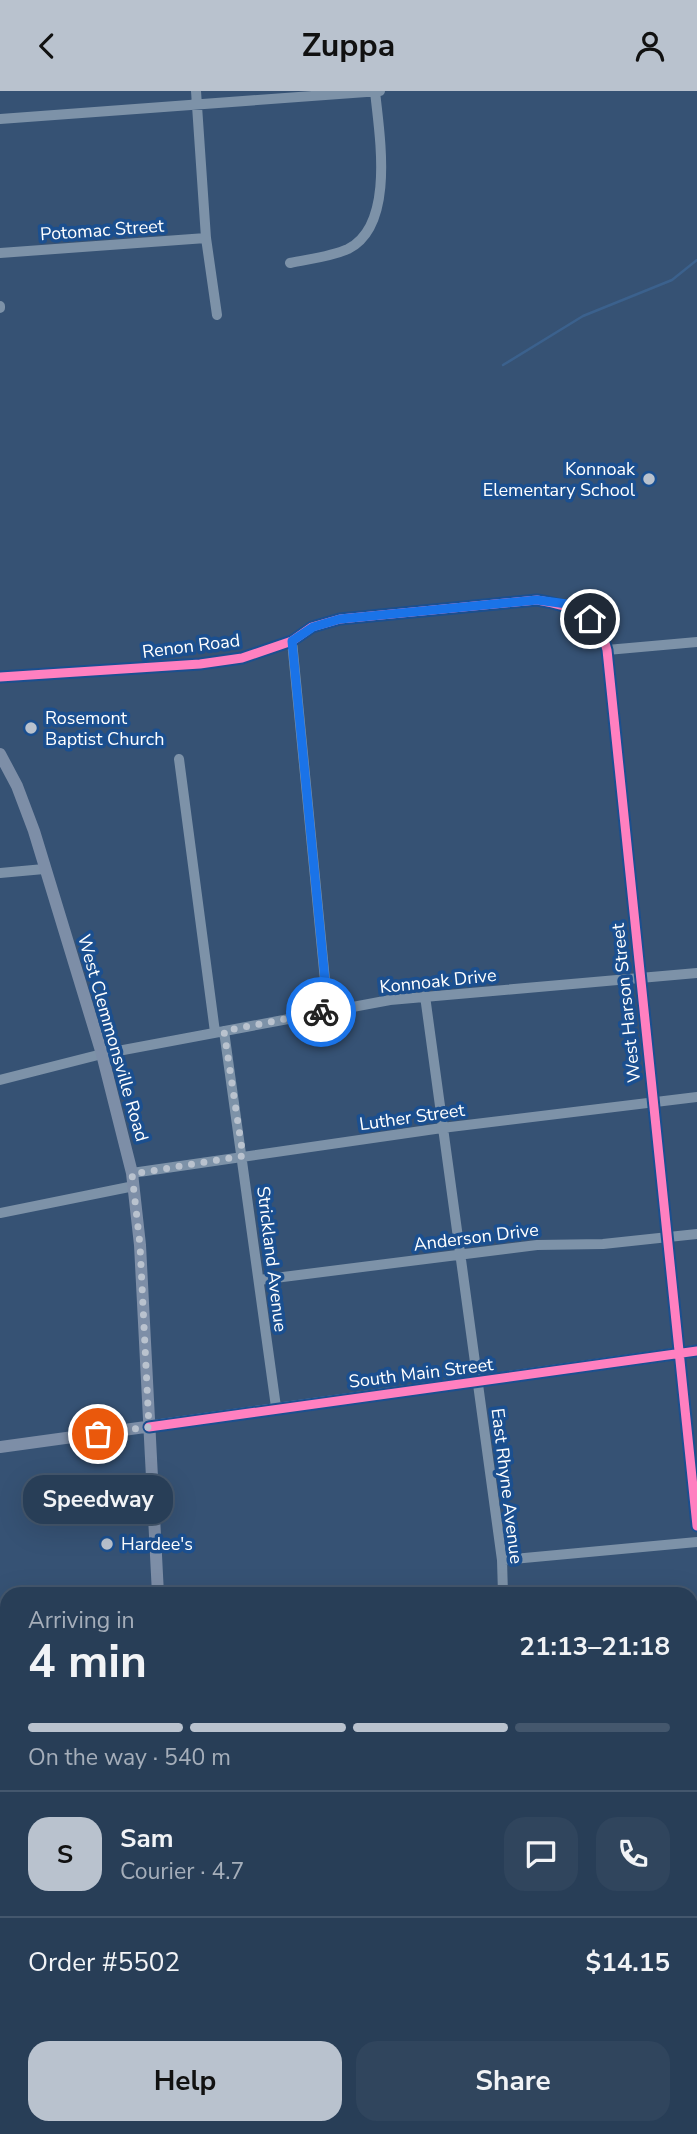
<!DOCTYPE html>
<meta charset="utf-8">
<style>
body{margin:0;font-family:"Nunito Sans",sans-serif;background:#30455d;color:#f1f3f6;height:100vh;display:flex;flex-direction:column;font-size:26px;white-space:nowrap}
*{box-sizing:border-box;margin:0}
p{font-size:23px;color:#a5aeba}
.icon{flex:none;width:38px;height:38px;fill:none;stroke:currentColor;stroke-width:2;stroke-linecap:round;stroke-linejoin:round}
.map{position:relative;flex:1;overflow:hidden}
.details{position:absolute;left:0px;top:1496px;width:698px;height:548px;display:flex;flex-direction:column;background:#283e57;border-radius:21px 21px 0 0;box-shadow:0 7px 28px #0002,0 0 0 2px #44576d}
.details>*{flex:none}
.pin{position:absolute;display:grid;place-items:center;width:60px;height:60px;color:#fff;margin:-30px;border:4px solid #fff;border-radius:50%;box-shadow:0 2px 7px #0007}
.courier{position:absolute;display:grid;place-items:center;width:70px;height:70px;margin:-35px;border:5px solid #1a73e8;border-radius:50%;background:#fff;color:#222;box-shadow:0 2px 9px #0007}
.bubble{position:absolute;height:49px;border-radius:21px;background:#283e57;box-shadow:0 7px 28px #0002,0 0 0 2px #44576d;font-size:23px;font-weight:700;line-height:49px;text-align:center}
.headline em{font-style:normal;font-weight:700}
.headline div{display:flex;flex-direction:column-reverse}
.headline{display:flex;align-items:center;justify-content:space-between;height:119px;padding:0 28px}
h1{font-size:46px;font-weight:700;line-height:52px}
.bar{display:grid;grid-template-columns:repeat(4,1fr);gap:10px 7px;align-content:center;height:84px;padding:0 28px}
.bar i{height:9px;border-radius:5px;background:#44576d}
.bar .active{background:#b9c2ce}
.bar p{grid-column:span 4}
.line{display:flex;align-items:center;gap:18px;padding:0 28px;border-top:2px solid #44576d}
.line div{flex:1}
.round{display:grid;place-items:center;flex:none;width:74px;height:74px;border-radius:21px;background:#30455d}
.primary-button{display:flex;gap:14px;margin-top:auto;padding:14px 28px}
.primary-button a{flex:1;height:80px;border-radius:21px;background:#b9c2ce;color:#111;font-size:28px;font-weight:700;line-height:80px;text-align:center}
.primary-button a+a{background:#30455d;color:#f1f3f6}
header{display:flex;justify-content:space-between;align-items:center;height:91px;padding:0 28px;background:#b9c2ce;color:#111;font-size:32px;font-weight:700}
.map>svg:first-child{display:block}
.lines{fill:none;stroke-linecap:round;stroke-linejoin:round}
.stream{stroke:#3b618d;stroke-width:2.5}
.minor{stroke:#7d92a8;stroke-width:10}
.major{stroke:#7d8ea7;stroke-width:12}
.highway{stroke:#7e92a7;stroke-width:14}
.cycleway-casing{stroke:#1b4f8f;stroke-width:13}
.cycleway{stroke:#ff80c0;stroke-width:9}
.done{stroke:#b9c2ce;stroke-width:7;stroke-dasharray:0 12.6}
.route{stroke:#1a73e8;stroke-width:9}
.poi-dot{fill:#b9c2ce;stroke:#1b4f8f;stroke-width:2.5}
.labels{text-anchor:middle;stroke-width:7;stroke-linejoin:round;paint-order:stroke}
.street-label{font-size:18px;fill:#fff;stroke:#1b4f8f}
.poi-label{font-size:18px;fill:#fff;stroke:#1b4f8f;text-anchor:start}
</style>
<header><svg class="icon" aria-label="back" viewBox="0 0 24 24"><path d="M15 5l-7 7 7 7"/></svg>Zuppa<svg class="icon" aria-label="person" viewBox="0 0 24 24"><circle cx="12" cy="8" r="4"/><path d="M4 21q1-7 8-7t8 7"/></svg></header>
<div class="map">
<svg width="697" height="2043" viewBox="0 0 697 2043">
<rect width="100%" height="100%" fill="#365274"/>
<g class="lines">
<path class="stream" d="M503,274l80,-49 89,-36 25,-20"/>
<path class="minor" d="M196,0l10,147 11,77
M0,28l380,-28
M0,162l206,-15
M290,172c18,-4 40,-6 58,-14 48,-24 31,-116 27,-158
M0,215v2
M292,550l36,370
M607,559l90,-8
M0,586l200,-13 42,-6 50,-17 20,-14 28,-8 197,-19c32,5 61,14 70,50l90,876
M179,668l36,273
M0,782l44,-4
M425,905l77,564 1,34
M224,940l52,376
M0,989l102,-26 288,-54 307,-27
M132,1082l310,-45 255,-31
M0,1122l134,-27
M259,1189l278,-35 66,-1 94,-10
M502,1469l195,-18
M0,1722l7,3
M691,1834l6,1
M0,1837l7,-2
M0,1927l7,-4"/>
<path class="major" d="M0,663l17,32 17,45 68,223 30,119 8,72 18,349
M0,1356l697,-96
M203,2037v6"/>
<path class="highway" d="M0,1532h7
M0,1559l7,2
M0,1584l7,2
M0,1613l7,5
M691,1774l6,1
M691,1794l6,2"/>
<defs>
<path id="cycleway" d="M0,586l200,-13 42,-6 50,-17 20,-14 28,-8 197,-19c32,5 61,14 70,50l90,876
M149,1336l548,-76"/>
</defs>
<use href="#cycleway" class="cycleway-casing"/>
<use href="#cycleway" class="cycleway"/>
</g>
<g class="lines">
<path class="done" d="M98,1343l51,-7 -9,-182 -8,-71 111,-18 -19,-125 97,-19"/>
<path class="route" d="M321,921l7,-1 -36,-370 21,-14 27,-8 197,-19 30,4 23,15"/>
</g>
<g class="poi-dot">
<circle cx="649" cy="388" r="7"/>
<circle cx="31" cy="637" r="7"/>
<circle cx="107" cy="1453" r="7"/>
</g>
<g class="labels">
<g class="street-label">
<text transform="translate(102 139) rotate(-4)" y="6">Potomac Street</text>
<text transform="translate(191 555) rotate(-7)" y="6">Renon Road</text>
<text transform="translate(438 890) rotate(-6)" y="6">Konnoak Drive</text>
<text transform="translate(626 912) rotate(-96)" y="6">West Harson Street</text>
<text transform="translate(113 947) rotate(74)" y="6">West Clemmonsville Road</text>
<text transform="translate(412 1026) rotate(-8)" y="6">Luther Street</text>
<text transform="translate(476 1146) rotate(-7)" y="6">Anderson Drive</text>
<text transform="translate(272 1168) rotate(83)" y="6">Strickland Avenue</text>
<text transform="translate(421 1282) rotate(-7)" y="6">South Main Street</text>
<text transform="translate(507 1395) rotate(83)" y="6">East Rhyne Avenue</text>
</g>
<g class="poi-label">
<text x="635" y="384" text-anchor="end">Konnoak<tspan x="635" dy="21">Elementary School</tspan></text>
<text x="45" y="633">Rosemont<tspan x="45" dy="21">Baptist Church</tspan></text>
<text x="121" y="1459">Hardee's</text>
</g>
</g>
</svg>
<div class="pin" style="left:98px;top:1343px;background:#ea580c"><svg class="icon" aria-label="bag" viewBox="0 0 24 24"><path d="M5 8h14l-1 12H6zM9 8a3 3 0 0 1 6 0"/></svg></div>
<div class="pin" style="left:590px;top:528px;background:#1f2937"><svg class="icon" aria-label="home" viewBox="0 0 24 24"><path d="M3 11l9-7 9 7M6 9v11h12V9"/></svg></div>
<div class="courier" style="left:321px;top:921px"><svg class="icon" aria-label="bike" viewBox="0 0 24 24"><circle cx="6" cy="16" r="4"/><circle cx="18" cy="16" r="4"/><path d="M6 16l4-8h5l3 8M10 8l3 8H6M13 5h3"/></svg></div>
<div class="bubble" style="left:23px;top:1384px;width:150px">Speedway</div>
<section class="details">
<div class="headline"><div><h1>4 min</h1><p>Arriving in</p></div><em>21:13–21:18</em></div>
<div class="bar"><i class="active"></i><i class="active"></i><i class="active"></i><i></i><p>On the way · 540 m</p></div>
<div class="line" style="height:126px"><b class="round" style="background:#b9c2ce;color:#111">S</b><div><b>Sam</b><p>Courier · 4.7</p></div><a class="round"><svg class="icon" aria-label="chat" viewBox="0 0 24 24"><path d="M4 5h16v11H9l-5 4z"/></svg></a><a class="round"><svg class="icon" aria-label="phone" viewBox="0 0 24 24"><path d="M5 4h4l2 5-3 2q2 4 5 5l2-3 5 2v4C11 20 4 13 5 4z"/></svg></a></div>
<div class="line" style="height:91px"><div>Order #5502</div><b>$14.15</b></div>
<div class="primary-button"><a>Help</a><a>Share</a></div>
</section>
</div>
